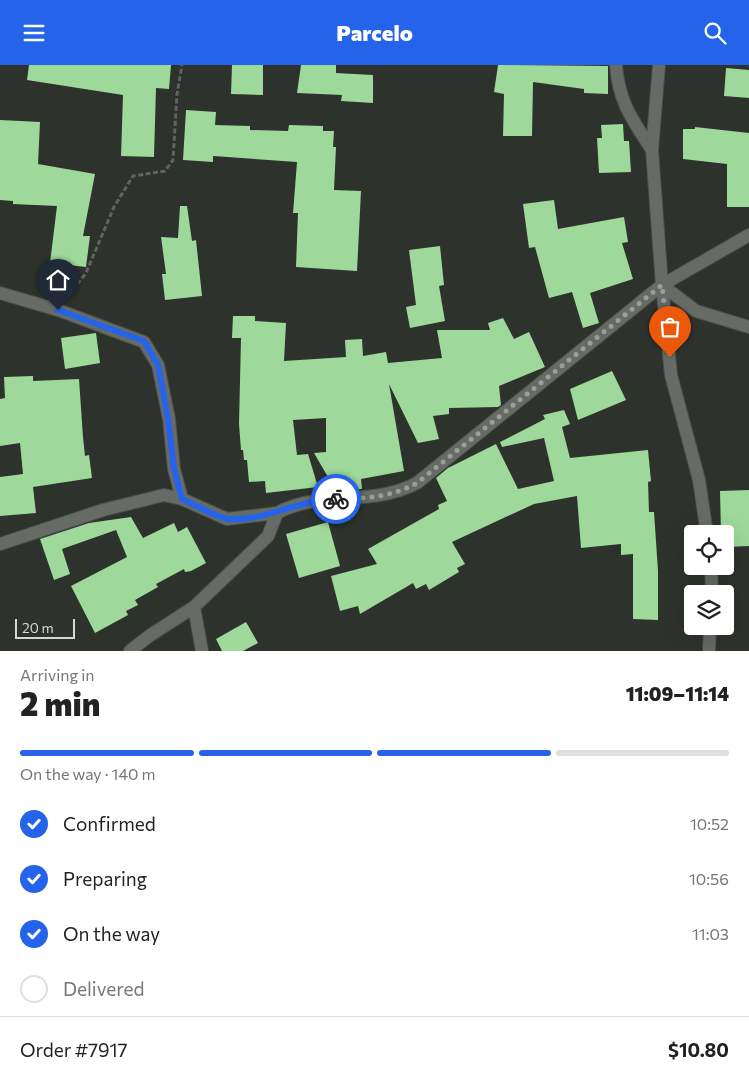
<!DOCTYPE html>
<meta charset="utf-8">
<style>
body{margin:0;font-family:Commissioner,sans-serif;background:#f2f2f2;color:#222;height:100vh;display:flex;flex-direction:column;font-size:19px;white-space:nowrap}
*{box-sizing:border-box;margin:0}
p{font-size:16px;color:#767676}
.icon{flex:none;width:28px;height:28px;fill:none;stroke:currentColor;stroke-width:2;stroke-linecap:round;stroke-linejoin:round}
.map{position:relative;height:586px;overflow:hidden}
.panel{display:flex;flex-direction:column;background:#fff;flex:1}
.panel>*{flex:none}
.controls{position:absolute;left:684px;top:460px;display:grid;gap:10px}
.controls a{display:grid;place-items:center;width:50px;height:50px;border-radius:5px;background:#fff;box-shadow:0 5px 20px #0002;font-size:25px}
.scale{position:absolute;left:15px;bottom:12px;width:60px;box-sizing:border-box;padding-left:5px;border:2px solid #d5d9d5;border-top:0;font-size:14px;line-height:18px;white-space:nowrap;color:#d5d9d5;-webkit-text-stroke:4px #2d322c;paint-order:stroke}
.pin{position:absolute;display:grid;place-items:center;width:42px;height:42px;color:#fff;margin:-51px -21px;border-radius:50% 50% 50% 0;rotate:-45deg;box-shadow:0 0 5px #0007}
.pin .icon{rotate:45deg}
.courier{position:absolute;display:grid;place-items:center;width:50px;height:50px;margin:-25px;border:4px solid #2563eb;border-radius:50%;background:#fff;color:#222;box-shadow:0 1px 6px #0007}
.head em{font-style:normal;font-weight:800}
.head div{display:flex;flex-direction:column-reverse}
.head{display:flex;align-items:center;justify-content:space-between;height:85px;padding:0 20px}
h1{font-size:32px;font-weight:800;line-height:38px}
.bar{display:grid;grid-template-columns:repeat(4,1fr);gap:8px 5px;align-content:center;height:60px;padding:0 20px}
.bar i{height:6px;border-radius:4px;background:#e0e0e0}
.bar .selected{background:#2563eb}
.bar p{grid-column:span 4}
.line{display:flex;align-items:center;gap:12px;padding:0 20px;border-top:1px solid #e0e0e0}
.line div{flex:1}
ol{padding:0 20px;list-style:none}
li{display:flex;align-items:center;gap:15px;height:55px}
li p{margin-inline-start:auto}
li .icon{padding:5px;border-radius:50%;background:#2563eb;color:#fff;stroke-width:4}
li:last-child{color:#767676}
li i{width:28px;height:28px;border:2px solid #e0e0e0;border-radius:50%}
header{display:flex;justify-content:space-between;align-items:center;height:65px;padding:0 20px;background:#2563eb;color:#fff;font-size:22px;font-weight:800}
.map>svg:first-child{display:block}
.building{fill:#9ed89a}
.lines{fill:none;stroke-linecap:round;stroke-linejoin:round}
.street-casing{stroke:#4b4f4a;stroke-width:14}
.path{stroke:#60645f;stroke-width:3;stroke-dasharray:5 2.5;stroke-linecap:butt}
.street{stroke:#666c65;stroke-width:12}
.done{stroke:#9a9f9a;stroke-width:5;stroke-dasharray:0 9}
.route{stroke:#2563eb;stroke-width:6}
</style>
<header><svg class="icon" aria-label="menu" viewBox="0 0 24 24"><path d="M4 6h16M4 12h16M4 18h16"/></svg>Parcelo<svg class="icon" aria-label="search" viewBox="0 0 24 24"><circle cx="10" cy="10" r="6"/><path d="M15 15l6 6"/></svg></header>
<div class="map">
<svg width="749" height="586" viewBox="0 0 749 586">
<rect width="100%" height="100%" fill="#2d322c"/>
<path class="building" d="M29,0h142l-2,24 -13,-1 -2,69 -33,-1 2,-61 -96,-15z
M232,0h31v30l-32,-1z
M301,0h35v8l37,2v28l-32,-2 1,-6 -45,-2z
M498,0l110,1v28l-24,-1v-4l-51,-7 -1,54h-29l1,-42 -10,-2z
M726,3l23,2v28l-25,-2z
M186,45l30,2 -1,13 35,1v4l38,1 1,-6 34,1v5h11l-1,16h3l-2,43 27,1 -4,80 -61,-4 2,-54h-5l4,-51 -84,-6v6l-30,-2z
M0,55l40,2 -2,42 57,10 -12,62h7l-4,31 -36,-4 7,-57 -44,-2v-3l-13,-1z
M623,59l1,17h5l2,31 -32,1 -2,-35h5l-1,-13z
M695,62l54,6v74h-22v-43l-44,-5v-30h12z
M554,135l4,29 66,-12 4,25 -6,1 11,36 -43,14 9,30 -16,5 -11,-36 -23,6 -14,-51 -6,1 -6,-44z
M180,141h7l5,35 4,-1 6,56 -37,4 -3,-26h4l-5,-37 17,1z
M440,181l4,39 -5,1 6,35 -35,7 -4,-21 10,-2 -7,-55z
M233,251h22v5l31,2 -2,38 62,-4 -1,-17 17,-1 1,17 23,-4 2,11 54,-5 -5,-28h53l-2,-7 15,-5 11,21 15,-7 16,35 -46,19 2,19 -3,2 -49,1v6l-16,2 6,23 -21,4 -29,-59 15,87 -43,8 1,10h-27l-21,-36 12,-1v-34l-33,2 4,35 11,-1 10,33 -52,6 -1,-12 -16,1 -2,-22h-3l-1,-10h-2l-2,-26 2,-86h-9z
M96,268l4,30 -35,6 -4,-31z
M612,306l14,29 -48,20 -8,-31z
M33,311v5l46,-2 4,58 2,19 4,-1 3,23 -59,9 3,26 -36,3v-39l23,-3 -3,-31 -20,3v-47l5,-1 -1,-21z
M564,345l6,14 -8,3 8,31 78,-8 3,31 -3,1 1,30h5l4,59v49l-25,-1v-65l-12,1v-11l-40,4 -4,-52 -43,8 -82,38 13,22 -8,4 2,4 -30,18 -3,-6 -10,5 -3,-6 -53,31 -2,-8 -18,5 -9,-35 46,-12 -9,-15 71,-40 -1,-4 9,-4 -11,-23 12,-10 48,-24 22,45 36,-8 -10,-43 -42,9 -2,-5 45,-23 -2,-4z
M749,425v56l-24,1v-13h-4l-1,-43z
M131,452l12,21 31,-15 4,9 9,-5 19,36 -15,8 -6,1 -1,-3 -28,15 2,3 -23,13 3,5 -12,6 2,4 -33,18 -24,-47 56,-29 -11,-27 -54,19 8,25 -16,6 -14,-41 49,-16z
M328,457l12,44 -41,12 -13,-44z
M246,557l12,21 -15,8h-21l-6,-12z"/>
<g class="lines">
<defs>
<path id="street" d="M616,0c3,38 16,54 36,85
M659,0l-7,85 10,135 9,90 28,105 8,54
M662,220l34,26 53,16
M0,228l58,17 86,32 14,23 11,54 5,50 8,30
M0,479l103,-34 61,-15 18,4 45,20 50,-6
M711,501l1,28
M194,542l8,44
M130,586l19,-15 45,-29 74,-71 9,-23c45,-24 92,-5 140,-30l245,-198 87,-50
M709,586l1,-25"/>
</defs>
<use href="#street" class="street-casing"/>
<path class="path" d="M68,231l18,-23 28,-66 19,-31 32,-5 8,-11 4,-66 5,-29"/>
<use href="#street" class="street"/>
</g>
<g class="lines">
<path class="done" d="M336,434c29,0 55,-2 81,-16l245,-198 8,72"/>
<path class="route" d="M58,245l86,31 14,24 10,54 6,50 8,30c12,5 35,19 47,20 37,2 69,-19 107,-20"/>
</g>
</svg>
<div class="controls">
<a><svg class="icon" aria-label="locate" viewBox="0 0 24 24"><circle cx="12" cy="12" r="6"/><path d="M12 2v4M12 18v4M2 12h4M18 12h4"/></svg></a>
<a><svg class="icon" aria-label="layers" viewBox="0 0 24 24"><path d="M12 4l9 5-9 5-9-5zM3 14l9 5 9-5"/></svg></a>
</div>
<div class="scale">20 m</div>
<div class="pin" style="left:670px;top:292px;background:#ea580c"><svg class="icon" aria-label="bag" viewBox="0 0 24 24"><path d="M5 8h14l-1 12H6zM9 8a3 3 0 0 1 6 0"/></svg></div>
<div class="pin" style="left:58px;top:245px;background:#1f2937"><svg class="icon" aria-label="home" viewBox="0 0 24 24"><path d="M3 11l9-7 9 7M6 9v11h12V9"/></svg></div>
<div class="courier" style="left:336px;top:434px"><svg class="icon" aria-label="bike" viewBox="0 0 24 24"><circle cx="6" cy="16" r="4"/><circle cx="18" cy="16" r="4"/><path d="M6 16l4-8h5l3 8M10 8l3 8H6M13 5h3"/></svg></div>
</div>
<section class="panel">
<div class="head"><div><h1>2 min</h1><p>Arriving in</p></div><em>11:09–11:14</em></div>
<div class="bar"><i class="selected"></i><i class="selected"></i><i class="selected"></i><i></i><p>On the way · 140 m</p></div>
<ol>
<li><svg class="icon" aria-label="check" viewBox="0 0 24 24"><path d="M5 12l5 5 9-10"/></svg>Confirmed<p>10:52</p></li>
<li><svg class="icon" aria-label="check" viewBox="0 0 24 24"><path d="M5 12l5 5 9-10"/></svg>Preparing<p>10:56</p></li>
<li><svg class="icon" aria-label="check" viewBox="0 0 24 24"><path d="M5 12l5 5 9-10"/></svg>On the way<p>11:03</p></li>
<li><i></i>Delivered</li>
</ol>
<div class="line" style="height:65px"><div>Order #7917</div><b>$10.80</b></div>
</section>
